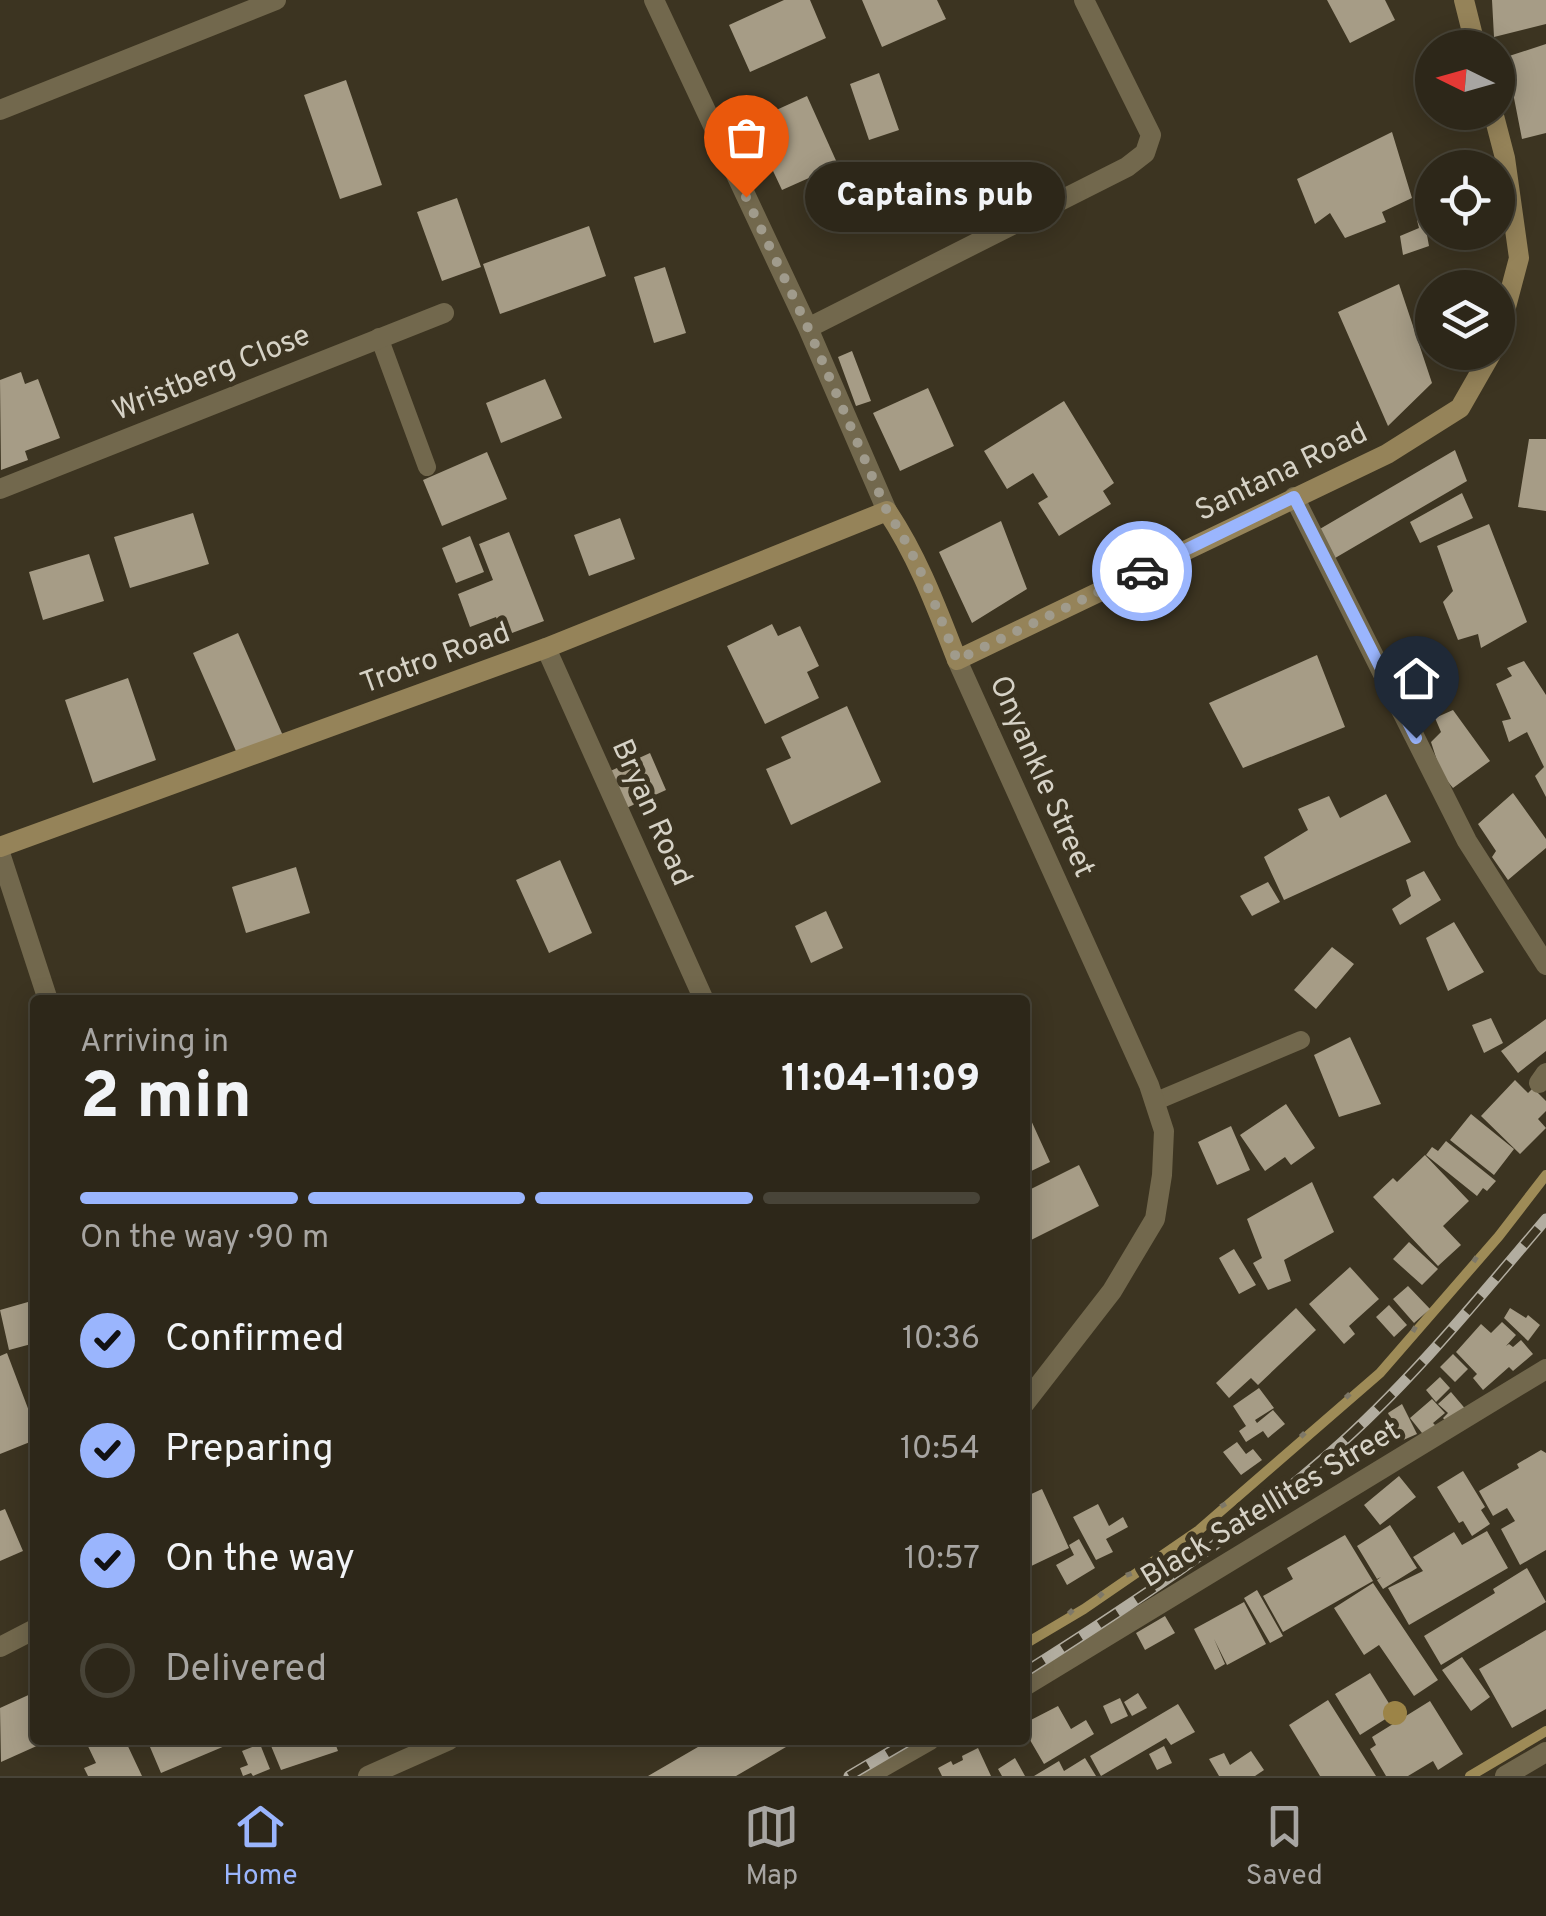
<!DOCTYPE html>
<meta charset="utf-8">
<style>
body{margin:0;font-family:Overpass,sans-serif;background:#352f22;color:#f1f3f6;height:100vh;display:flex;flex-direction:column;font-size:38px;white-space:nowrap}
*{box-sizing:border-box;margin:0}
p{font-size:32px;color:#a7a5a2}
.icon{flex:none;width:55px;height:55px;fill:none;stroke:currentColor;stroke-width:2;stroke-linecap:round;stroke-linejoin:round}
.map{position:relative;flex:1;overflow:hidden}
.side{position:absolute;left:30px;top:995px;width:1000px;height:750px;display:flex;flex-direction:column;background:#2d2719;border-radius:10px;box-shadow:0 5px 25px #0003,0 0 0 2px #484438}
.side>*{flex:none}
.needle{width:65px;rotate:275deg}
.buttons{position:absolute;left:1415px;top:30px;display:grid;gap:20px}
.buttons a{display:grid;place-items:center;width:100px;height:100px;border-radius:50%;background:#2d2719;box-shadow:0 5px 25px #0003,0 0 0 2px #484438;font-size:50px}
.pin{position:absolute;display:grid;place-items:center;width:85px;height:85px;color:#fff;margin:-102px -42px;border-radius:50% 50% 50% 0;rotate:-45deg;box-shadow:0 0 10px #0007}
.pin .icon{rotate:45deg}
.courier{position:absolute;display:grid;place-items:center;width:100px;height:100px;margin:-50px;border:8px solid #9ab5fd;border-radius:50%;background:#fff;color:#222;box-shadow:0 2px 12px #0007}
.bubble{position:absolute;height:70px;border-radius:35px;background:#2d2719;box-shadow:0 5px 25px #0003,0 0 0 2px #484438;font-size:32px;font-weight:800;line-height:70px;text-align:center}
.summary em{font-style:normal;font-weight:800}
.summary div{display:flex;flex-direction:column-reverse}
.summary{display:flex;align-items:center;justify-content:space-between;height:170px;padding:0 50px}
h1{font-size:65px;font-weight:800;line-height:75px}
.bar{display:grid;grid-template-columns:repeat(4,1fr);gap:15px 10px;align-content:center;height:120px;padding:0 50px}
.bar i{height:12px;border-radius:8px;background:#484438}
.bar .active{background:#9ab5fd}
.bar p{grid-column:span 4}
ol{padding:0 50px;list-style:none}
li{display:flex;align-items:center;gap:30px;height:110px}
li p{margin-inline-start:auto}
li .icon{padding:10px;border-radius:50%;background:#9ab5fd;color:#111;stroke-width:4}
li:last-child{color:#a7a5a2}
li i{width:55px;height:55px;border:5px solid #484438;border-radius:50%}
.dock{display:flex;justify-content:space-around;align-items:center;height:140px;border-top:2px solid #484438;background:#2d2719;font-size:28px;color:#a7a5a2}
.dock a{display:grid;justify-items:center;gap:5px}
.dock .active{color:#9ab5fd}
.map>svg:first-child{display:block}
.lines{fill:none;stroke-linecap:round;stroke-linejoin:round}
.stream{stroke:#9e8b57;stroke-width:10}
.building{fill:#a69c86}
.path{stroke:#7e7868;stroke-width:6;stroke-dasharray:5 8;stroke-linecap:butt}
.lane{stroke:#72684d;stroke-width:18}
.street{stroke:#72684d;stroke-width:20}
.secondary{stroke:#958359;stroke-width:20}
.rail-casing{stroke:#b2ada0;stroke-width:11}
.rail{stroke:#3c3421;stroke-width:8;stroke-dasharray:22;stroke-linecap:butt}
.tree{fill:#9c8447}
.done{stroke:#a09b8c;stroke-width:10;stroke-dasharray:0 18}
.route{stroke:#9ab5fd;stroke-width:12}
.labels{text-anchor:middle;stroke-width:10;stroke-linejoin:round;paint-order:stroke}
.street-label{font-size:30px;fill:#d6d2c6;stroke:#3c3421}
</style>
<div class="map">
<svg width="1546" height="1776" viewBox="0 0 1546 1776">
<rect width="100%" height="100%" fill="#3c3421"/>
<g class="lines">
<path class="stream" d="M1025,1644l59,-35 115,-79 181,-157 119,-137 47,-61
M1470,1776l76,-45"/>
</g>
<path class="building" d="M784,0h26l16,38 -76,34 -21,-47z
M862,0h75l9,19 -64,28z
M1327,0h58l10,20 -45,23z
M1492,0h54v24l-52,13z
M1546,44v89l-24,6 -16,-82z
M879,73l20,57 -30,10 -19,-56z
M346,80l36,105 -42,14 -36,-104z
M807,96l31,69 -56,25 -32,-68z
M1392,132l20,66 -30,14 4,10 -41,16 -15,-25 -15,11 -18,-45z
M1432,171v33l-6,3 -5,-33z
M457,198l24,69 -39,14 -25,-69z
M1432,213v20l-5,2 2,11 -26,9 -3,-19 19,-8 -2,-8z
M589,226l17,50 -106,38 -17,-50z
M665,267l21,66 -32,10 -20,-66z
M1399,284l33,99 -44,43 -50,-114z
M852,351l19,50 -15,5 -18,-49z
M21,372l4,12 13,-5 22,59 -35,13 3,9 -27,10 -1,-90z
M545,379l17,39 -61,25 -15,-40z
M928,388l26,58 -54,25 -27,-58z
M1064,401l50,82 -11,8 8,13 -52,32 -21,-33 10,-6 -15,-24 -26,16 -23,-38z
M1529,439h17v72l-28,-4z
M1455,450l12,31 -137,80 -17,-28z
M487,452l20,47 -65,27 -19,-46z
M1462,493l11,25 -53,25 -10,-21z
M193,513l16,51 -79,24 -16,-51z
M620,518l15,41 -46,17 -15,-41z
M1001,521l26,68 -55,34 -33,-71z
M1489,524l38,98 -46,26 -3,-14 -20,6 -15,-38 10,-11 -16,-45z
M509,532l35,89 -40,15 -8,-19 -26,10 -12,-33 35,-14 -14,-36z
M470,536l14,36 -28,11 -14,-35z
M89,554l15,47 -61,19 -14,-48z
M772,624l6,12 22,-10 19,40 -12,6 12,26 -54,26 -38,-78z
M238,633l46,105 -45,20 -46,-105z
M1317,655l28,72 -102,41 -34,-65z
M1524,661l22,34v102l-11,-21 9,-9 -17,-35 -18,10 -7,-21 9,-2 -15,-35 16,-8 -5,-8z
M128,678l28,82 -63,23 -28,-83z
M847,706l34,76 -90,43 -25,-56 25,-11 -10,-21z
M1453,710l37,51 -37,27 -12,-15 -10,-31 10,-10 -6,-14z
M650,753l16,37 -44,20 -16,-37z
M1513,793l33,46v9l-38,32 -16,-23 4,-6 -18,-27z
M1386,794l25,48 -127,58 -20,-43 44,-27 -10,-21 31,-13 11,22z
M560,860l32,73 -43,20 -33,-73z
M296,867l14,46 -64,20 -14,-46z
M1424,871l17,29 -41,25 -8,-16 19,-13 -5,-16z
M1268,882l12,20 -28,14 -12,-20z
M826,911l17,37 -32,15 -16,-37z
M1454,922l30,50 -36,19 -22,-53z
M1332,947l22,17 -38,45 -22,-19z
M1491,1018l12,25 -19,10 -12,-28z
M1546,1019v32l-28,22 -17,-22z
M1350,1037l31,67 -42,13 -25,-62z
M1515,1080l13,13 5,-5 13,13v10l-8,8 8,9 -26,26 -39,-38z
M1286,1104l29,44 -24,17 -6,-8 -20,14 -25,-36z
M1025,1107l25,55 -25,12z
M1471,1114l43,35 -20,26 -44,-35z
M1231,1126l19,44 -33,15 -19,-43z
M1446,1141l50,40 -9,10 -4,-3 -6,8 -51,-41 6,-8 6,4z
M1425,1155l44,46 -26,25 18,19 -23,21 -65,-69 20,-19 4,4z
M1079,1165l20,41 -74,37v-51z
M1312,1182l22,50 -50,28 7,21 -23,9 -15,-27 9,-5 -15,-39z
M1409,1242l29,27 -16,16 -29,-26z
M1234,1249l22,36 -17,9 -20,-36z
M1350,1267l29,32 -30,27 6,8 -11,10 -35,-40z
M1408,1286l22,23 -16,14 -21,-24z
M35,1300v43l-26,7 -9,-40z
M1389,1305l18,20 -13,12 -18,-20z
M1296,1308l20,22 -58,55 -7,-7 -22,20 -13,-15z
M1510,1308l16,10 2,-3 12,10 -12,16 -24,-23z
M1502,1322l14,13 -10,11 3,-2 4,3 8,-7 12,14 -20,17 -4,-4 -26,23 -10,-12 4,-4 -21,-22 25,-28 10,9z
M7,1353l28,74v13l-35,14v-98z
M1453,1354l15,15 -13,13 -15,-15z
M1440,1377l10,11 -14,14 -10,-12z
M1259,1388l15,20 -19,12 2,3 16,-13 12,14 -17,14 -5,-7 -17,11 -7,-11 7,-5 -13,-20z
M1451,1392l17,20 -18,14 -7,-8 5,-5 -10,-9z
M1432,1399l13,14 -12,10 5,5 -12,10 -16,-20z
M1402,1404l15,30 -16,7 -13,-28z
M1237,1442l9,12 7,-5 9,11 -21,15 -18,-23z
M1541,1450l5,3v97l-26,15 -19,-36 14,-8 -8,-13 -14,8 -14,-25 40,-23 -2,-4z
M1463,1471l22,36 -4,3 9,14 -18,12 -9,-15 -4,2 -22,-36z
M1399,1476l17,21 -36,28 -16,-20z
M1042,1489l27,59 -44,21v-72z
M1098,1504l11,22 14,-9 5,10 -22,12 7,13 -17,8 -23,-43z
M5,1509l18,42 -23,10v-50z
M1390,1525l27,43 -34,21 -6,-9 4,-3 -4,2 -20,-33z
M1487,1531l21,37 -99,57 -21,-37 35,-17 -10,-14 41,-25 8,13z
M1345,1535l28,46 -90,51 -20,-36 30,-17 -6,-11z
M1079,1539l16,29 -28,17 -11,-20 18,-10 -5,-10z
M1527,1568l19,34 -105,63 -17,-29 71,-43 -2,-4z
M1373,1583l65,97 -24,16 -35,-51 -15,10 -30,-47z
M1257,1590l26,46 -13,7 -26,-45z
M1244,1602l22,42 -39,21 -13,-26 11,25 -10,6 -21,-41z
M1165,1616l10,17 -30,17 -9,-17z
M1546,1630v79l-34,19 -33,-59z
M1462,1657l28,40 -19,14 -29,-41z
M1370,1673l25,40 -35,22 -25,-41z
M35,1692v48h15l-49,22 -1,-54z
M1138,1693l9,15 -15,8 -8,-14z
M1120,1698l8,18 -17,8 -8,-18z
M1328,1700l48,76h-56l-31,-51z
M1430,1701l33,53 -25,16 -5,-9 -25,15h-22l-16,-27 6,-4 -4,-8z
M1178,1704l17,28 -24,13 -5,-7 -65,38 -11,-20z
M1058,1706l13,23 15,-9 8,14 -50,30 -14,-24 -15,7 -4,-7h14v-17z
M85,1740h40l17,36h-54l-4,-8 12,-5z
M147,1740h84l1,3 -71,30z
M273,1740h61l4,11 -57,19 -12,-29z
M710,1740h88l-62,36h-88z
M260,1744l10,25 -17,7 -2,-3 -8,3 -3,-8 8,-3 -6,-14z
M1164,1746l8,17 -15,7 -8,-16z
M978,1748l13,28h-49l-4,-8 13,-7 2,4 10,-5 -1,-4z
M1251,1751l13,19 -9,6h-36l-10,-17 15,-6 6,12z
M1015,1758l10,18h-23l-4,-7z
M1085,1758l11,18h-62l25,-15 5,10z"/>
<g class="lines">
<path class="path" d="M1473,1258l9,6
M1412,1328l9,5
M1346,1394l8,8
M1301,1433l8,8
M1222,1503l4,7
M1128,1572l4,11
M1099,1593l7,7
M1069,1610l7,7"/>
<path class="lane" d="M379,337l48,130
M1154,1102l147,-62"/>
<path class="street" d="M654,0l154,328 79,183
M0,110l276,-110
M808,328l319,-161 18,-14 6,-18 -67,-135
M0,489l444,-176
M1294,497l173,344 79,124
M546,648l158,352
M957,660l192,425 15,46 -2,44 -7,44 -43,72 -87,112
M0,853l48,147
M1539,1083l7,-10
M0,1647l35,-18
M1025,1686l521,-317
M368,1776l81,-36
M867,1776l63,-36
M1505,1776l41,-24"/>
<path class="secondary" d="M1464,0l12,48
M1493,112l12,46 14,100 -21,79
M0,847l546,-199 341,-137c31,46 50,98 70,149l430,-206 73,-46 32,-56"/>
<defs>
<path id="rail" d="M1025,1672c106,-67 209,-135 304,-218 80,-70 148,-154 217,-235
M849,1776l61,-36"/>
</defs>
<use href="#rail" class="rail-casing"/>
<use href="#rail" class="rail"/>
</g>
<circle class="tree" cx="1395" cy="1713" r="12"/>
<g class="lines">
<path class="done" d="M746,197l62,131 79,183c31,46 50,98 70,149l185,-89"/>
<path class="route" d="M1142,571l152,-74 122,241"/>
</g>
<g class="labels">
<g class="street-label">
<text transform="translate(211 372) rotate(-22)" y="10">Wristberg Close</text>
<text transform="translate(1281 471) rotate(-26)" y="10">Santana Road</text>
<text transform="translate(435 657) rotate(-20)" y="10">Trotro Road</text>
<text transform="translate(1043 776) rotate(66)" y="10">Onyankle Street</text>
<text transform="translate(653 812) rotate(66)" y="10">Bryan Road</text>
<text transform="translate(1270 1503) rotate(-31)" y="10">Black Satellites Street</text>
</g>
</g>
</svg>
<div class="buttons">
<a><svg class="needle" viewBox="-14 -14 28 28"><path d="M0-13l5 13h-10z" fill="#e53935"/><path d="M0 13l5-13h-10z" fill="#a7a5a2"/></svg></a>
<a><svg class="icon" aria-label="locate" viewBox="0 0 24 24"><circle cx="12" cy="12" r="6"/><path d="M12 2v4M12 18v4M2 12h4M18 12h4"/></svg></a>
<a><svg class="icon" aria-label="layers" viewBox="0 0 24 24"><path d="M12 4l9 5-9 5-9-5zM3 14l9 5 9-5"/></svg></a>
</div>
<div class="pin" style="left:746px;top:197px;background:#ea580c"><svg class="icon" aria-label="bag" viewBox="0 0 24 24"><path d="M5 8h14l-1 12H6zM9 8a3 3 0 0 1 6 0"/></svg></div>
<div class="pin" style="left:1416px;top:738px;background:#1f2937"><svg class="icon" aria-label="home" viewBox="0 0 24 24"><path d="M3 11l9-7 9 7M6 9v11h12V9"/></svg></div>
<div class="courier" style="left:1142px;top:571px"><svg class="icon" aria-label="car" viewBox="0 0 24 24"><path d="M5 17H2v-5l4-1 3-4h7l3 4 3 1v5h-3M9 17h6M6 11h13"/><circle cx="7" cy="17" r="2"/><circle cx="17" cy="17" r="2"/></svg></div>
<div class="bubble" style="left:805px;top:162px;width:260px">Captains pub</div>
<section class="side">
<div class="summary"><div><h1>2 min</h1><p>Arriving in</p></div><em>11:04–11:09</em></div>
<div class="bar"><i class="active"></i><i class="active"></i><i class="active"></i><i></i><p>On the way · 90 m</p></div>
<ol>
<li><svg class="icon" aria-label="check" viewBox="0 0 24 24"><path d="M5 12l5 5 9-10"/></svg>Confirmed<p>10:36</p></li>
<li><svg class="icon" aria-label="check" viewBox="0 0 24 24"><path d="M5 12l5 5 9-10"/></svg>Preparing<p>10:54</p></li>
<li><svg class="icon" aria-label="check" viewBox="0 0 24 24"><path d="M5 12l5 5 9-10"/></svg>On the way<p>10:57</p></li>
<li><i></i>Delivered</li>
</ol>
</section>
</div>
<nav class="dock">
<a class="active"><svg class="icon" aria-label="home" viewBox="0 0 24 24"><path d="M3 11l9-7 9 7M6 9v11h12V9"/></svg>Home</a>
<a><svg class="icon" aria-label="map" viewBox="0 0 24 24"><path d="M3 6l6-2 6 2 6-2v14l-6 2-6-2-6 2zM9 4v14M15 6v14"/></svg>Map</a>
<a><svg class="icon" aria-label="saved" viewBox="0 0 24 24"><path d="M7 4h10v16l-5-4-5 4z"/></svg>Saved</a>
</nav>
